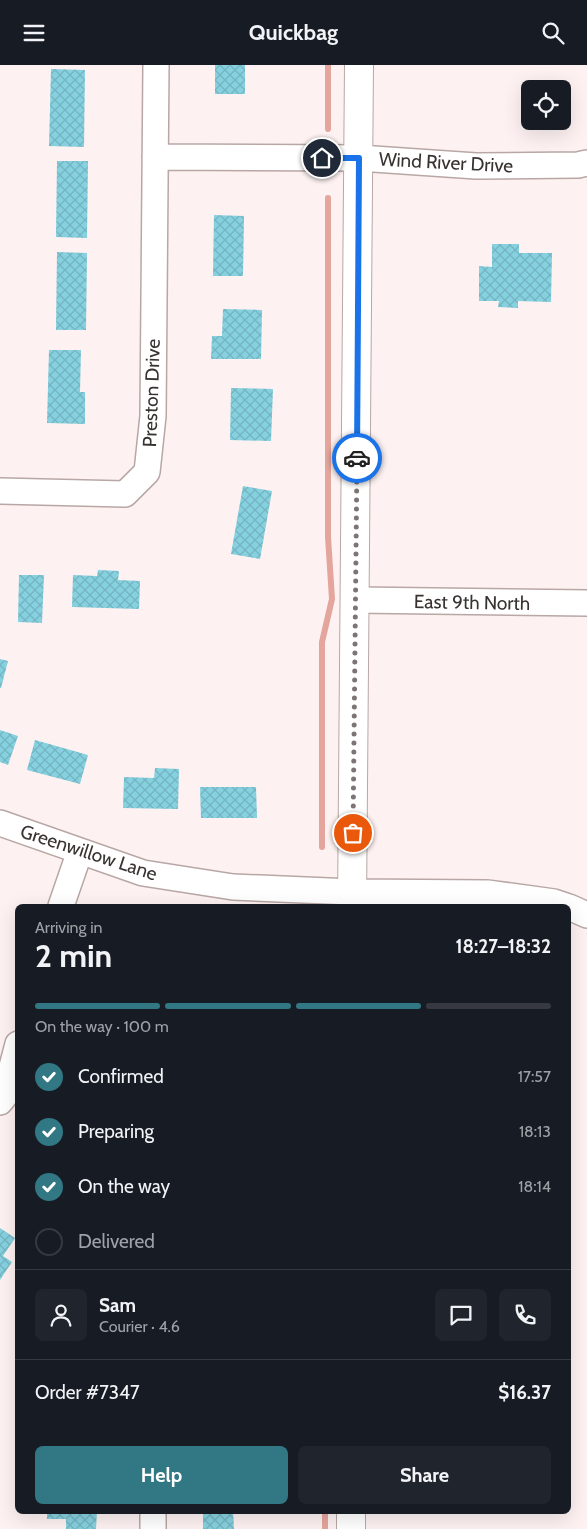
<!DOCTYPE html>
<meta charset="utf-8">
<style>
body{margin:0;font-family:Cabin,sans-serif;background:#20242c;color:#f1f3f6;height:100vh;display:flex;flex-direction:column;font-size:19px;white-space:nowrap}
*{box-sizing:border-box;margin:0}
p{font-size:16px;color:#9ea1a6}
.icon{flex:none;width:28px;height:28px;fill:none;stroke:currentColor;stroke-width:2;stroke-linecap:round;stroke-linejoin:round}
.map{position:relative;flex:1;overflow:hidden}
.drawer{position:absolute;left:15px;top:839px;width:556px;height:610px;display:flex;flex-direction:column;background:#171b24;border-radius:8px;box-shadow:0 5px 20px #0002}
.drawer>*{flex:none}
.controls{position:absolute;left:521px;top:15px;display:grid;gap:10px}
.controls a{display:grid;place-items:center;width:50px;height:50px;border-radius:8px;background:#171b24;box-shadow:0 5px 20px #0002;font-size:25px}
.pin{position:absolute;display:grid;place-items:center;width:42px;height:42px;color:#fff;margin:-21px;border:2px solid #fff;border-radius:50%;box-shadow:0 1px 5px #0007}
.courier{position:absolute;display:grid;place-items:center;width:50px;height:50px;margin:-25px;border:4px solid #1a73e8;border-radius:50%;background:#fff;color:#222;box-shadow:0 1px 6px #0007}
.summary em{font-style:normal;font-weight:800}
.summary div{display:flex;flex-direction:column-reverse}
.summary{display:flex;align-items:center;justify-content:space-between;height:85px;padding:0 20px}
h1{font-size:32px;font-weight:800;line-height:38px}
.bar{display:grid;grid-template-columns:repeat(4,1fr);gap:8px 5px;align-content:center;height:60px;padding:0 20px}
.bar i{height:6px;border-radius:4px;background:#363941}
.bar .on{background:#317784}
.bar p{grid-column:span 4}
.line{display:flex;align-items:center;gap:12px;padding:0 20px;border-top:1px solid #363941}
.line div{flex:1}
.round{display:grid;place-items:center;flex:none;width:52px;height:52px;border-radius:8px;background:#20242c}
ol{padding:0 20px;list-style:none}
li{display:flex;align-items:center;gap:15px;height:55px}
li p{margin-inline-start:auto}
li .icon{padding:5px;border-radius:50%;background:#317784;color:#fff;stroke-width:4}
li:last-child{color:#9ea1a6}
li i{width:28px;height:28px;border:2px solid #363941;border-radius:50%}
.button{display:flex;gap:10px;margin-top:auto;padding:10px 20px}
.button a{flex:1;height:58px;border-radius:8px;background:#317784;color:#fff;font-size:20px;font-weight:800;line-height:58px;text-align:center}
.button a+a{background:#20242c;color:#f1f3f6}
header{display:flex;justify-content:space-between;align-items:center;height:65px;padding:0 20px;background:#171b24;font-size:22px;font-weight:800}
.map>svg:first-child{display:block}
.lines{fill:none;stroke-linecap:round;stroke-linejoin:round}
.stream{stroke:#e4a59c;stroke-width:6}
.building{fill:url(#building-cross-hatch)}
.street-casing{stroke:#b8a7a5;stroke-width:28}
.secondary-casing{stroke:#b8a7a5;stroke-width:30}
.street{stroke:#fff;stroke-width:25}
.secondary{stroke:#fff;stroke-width:28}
.done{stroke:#7d7574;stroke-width:5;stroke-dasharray:0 9}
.route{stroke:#1a73e8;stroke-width:6}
.labels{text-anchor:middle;stroke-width:4;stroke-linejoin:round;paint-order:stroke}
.street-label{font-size:19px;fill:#383231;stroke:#fff}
</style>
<header><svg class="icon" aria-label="menu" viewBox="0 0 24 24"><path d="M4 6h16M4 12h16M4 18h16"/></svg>Quickbag<svg class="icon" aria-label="search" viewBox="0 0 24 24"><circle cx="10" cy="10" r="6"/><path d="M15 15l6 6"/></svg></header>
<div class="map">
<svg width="587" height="1464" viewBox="0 0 587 1464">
<defs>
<pattern id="building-cross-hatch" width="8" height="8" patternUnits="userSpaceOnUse" patternTransform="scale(1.25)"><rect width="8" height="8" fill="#86d1e0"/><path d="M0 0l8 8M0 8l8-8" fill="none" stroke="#74b4c1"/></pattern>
</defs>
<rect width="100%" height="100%" fill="#fdf2f1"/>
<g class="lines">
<path class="stream" d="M328,64v-64
M322,782v-205l10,-43 -4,-62v-339
M325,1464v-18"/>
</g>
<path class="building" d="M215,0h30v29h-30z
M51,4l34,1 -1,77 -35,-1z
M57,96h31l-1,77 -31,-1z
M214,150l30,1 -1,60h-30z
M492,179h27v9h33l-1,49 -33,-1v7l-20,-1 1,-6h-20v-35l13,1z
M57,187l30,1 -1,77h-30z
M223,244l39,1 -1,49h-50l1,-23h10z
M49,285h32l-1,42h5v32l-38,-1z
M231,323l42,1 -2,52 -41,-1z
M243,421l29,5 -12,68 -29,-5z
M98,505l21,1 -1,9 22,1 -1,28 -67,-2 1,-32 24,1z
M19,510h25l-2,48 -24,-1z
M0,594l8,2 -7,27h-1z
M0,665l18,6 -10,29 -8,-3z
M35,675l53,15 -8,29 -53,-14z
M155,703l24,1 -1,40 -55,-1 1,-31 30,1z
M200,722h56l1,31h-56z
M0,1163l15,10 -12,18 9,6 -12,18z
M47,1446h50l-1,18h-30v-10h-19z
M203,1446h30l1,18h-31z"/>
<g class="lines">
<defs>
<path id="street" d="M155,92l204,1 117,8 102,-1 9,-2
M0,426l125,3 22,-22 6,-56 3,-351
M356,535l231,3
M0,758l143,50 90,14 119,5 136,1 66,9 12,4
M61,841l19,-55
M569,842l18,8
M0,1037l4,-5 14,-53
M153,1464v-18"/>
<path id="secondary" d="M352,841l7,-841
M351,1464v-18"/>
</defs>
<use href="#street" class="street-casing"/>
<use href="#secondary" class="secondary-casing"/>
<use href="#street" class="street"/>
<use href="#secondary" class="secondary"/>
</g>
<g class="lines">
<path class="done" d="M353,768l4,-375"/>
<path class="route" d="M322,93h37l-2,300"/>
</g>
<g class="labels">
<g class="street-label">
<text transform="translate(446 97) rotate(3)" y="7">Wind River Drive</text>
<text transform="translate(151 328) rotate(-88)" y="7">Preston Drive</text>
<text transform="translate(472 537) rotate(1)" y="7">East 9th North</text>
<text transform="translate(89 787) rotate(18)" y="7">Greenwillow Lane</text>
</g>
</g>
</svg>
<div class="controls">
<a><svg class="icon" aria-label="locate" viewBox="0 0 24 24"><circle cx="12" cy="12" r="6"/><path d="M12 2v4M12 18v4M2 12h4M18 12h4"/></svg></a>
</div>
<div class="pin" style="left:353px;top:768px;background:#ea580c"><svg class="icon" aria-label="bag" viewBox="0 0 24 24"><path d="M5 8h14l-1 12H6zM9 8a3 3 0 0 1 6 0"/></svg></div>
<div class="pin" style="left:322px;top:93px;background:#1f2937"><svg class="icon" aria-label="home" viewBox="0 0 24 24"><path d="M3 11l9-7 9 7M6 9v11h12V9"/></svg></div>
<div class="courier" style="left:357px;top:393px"><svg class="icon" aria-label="car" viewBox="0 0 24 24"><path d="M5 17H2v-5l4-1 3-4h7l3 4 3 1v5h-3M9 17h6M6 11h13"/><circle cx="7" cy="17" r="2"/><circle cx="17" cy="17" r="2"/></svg></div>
<section class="drawer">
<div class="summary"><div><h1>2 min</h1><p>Arriving in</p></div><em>18:27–18:32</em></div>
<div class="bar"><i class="on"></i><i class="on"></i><i class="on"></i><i></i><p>On the way · 100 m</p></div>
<ol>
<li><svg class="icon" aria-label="check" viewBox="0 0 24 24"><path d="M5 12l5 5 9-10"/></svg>Confirmed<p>17:57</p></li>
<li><svg class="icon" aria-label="check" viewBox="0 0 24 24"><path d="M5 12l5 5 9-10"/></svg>Preparing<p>18:13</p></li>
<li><svg class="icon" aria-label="check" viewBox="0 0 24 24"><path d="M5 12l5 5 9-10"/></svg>On the way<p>18:14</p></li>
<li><i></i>Delivered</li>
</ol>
<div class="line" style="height:90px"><a class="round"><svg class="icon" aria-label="person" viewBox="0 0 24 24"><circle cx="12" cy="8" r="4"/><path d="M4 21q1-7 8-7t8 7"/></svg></a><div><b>Sam</b><p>Courier · 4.6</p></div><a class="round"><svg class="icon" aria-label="chat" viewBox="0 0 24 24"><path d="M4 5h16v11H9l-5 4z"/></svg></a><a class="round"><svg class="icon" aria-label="phone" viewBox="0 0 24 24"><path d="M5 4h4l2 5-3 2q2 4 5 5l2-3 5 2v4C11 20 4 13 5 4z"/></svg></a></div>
<div class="line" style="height:65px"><div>Order #7347</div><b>$16.37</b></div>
<div class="button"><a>Help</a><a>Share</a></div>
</section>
</div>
